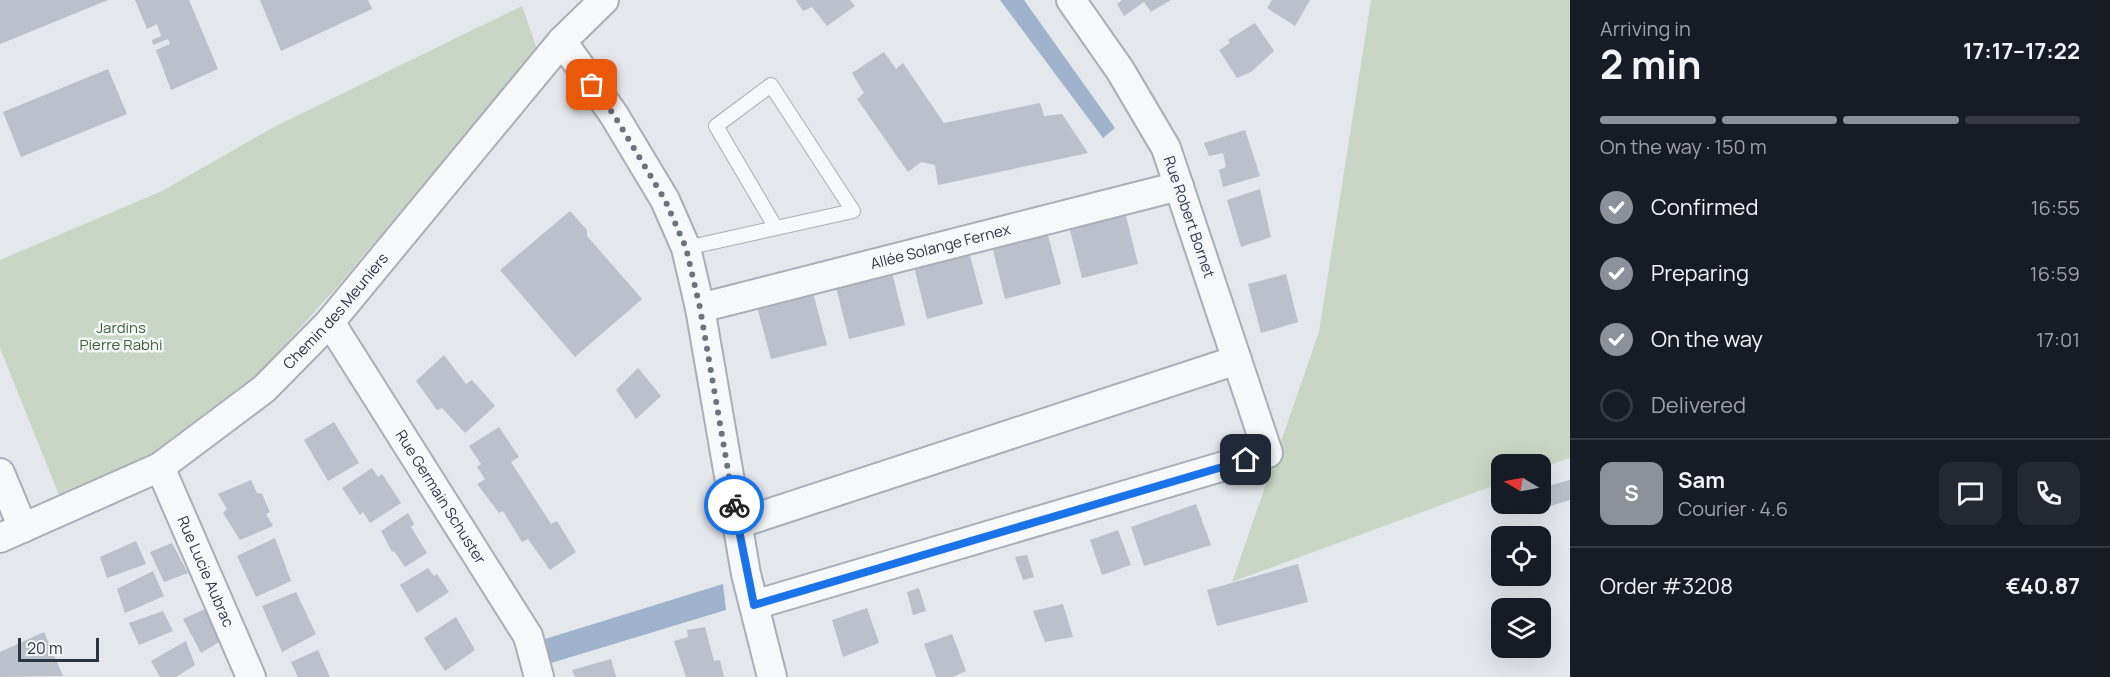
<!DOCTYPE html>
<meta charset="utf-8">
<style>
body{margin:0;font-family:Manrope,sans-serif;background:#242831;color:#f1f3f6;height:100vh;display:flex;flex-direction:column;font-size:22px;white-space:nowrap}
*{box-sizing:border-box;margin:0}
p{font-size:20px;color:#9ea1a6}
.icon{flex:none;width:33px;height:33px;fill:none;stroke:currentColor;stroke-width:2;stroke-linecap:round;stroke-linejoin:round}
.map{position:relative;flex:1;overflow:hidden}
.details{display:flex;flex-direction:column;background:#171b24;width:540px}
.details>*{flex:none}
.needle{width:39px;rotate:280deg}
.tools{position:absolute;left:1491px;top:454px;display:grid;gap:12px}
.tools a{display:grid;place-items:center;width:60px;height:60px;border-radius:12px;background:#171b24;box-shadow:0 6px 24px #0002;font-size:30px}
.scale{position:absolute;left:18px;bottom:15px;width:81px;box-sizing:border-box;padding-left:6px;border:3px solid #2b3445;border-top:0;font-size:16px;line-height:21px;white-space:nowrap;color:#2b3445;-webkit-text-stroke:4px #f4f6f9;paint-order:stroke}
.pin{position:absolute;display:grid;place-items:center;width:51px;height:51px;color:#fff;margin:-26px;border-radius:12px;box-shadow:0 3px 9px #0006}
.courier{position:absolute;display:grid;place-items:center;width:60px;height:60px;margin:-30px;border:4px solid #1a73e8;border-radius:50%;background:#fff;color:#222;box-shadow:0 2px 8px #0007}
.headline em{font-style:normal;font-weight:700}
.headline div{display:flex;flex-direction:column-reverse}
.headline{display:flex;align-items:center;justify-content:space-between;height:102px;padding:0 30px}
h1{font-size:39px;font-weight:700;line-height:45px}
.bar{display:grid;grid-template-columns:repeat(4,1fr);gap:9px 6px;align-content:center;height:72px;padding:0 30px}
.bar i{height:8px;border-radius:4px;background:#363941}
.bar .active{background:#8c9099}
.bar p{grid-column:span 4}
.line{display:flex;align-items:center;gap:15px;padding:0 30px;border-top:2px solid #363941}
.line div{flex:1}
.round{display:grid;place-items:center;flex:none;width:63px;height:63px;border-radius:12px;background:#242831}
ol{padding:0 30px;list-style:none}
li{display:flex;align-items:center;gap:18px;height:66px}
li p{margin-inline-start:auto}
li .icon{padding:6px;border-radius:50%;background:#8c9099;color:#fff;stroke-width:4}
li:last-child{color:#9ea1a6}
li i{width:33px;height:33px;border:3px solid #363941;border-radius:50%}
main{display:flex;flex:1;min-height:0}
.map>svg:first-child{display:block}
.green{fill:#c9d6c5}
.water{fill:#9fb4cc}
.building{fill:#bbc0ca}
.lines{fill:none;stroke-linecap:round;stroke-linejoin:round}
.lane-casing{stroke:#a9aeb7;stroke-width:16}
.street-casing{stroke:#a9aeb7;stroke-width:32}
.lane{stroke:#f7f8fa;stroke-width:14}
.street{stroke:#f7f8fa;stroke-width:28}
.done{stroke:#6c737f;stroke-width:6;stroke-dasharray:0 10.8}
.route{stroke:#1a73e8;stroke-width:8}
.labels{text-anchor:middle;stroke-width:5;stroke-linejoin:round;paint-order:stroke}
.street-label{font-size:15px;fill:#2b3445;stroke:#f4f6f9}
.park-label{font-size:15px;fill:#3f6138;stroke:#f4f6f9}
</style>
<main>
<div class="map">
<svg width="1570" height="677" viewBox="0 0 1570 677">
<rect width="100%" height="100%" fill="#e4e7ec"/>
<path class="green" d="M1371,0h199v458l-29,10 -1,-3h-38l-1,18 -269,99 87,-250z
M522,6l15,43 -200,238 -91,101 -92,71 -93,41 -61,-152v-88l162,-69 112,-64z"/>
<path class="water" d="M1000,0h24l91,128 -12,10z
M723,584l3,26 -175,53 -6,-24z"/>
<path class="building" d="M0,0h108l-108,44z
M135,0h54l29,69 -47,21 -15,-40 14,-6 -2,-5 -15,6 -1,-5 9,-4 -4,-12 -10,5z
M260,0h108l4,9 -91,42z
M796,0h54l5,6 -28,20 -15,-19 -9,4z
M1122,0h49l-20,12 -7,-10 -20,14 -7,-12z
M1272,0h38l-15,26 -28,-18z
M1255,23l19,28 -23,21 -14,6 -18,-28 11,-7 -2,-3z
M884,52l12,17 7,-6 41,60 96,-20 4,13 18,-2 26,39 -150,32 -3,-20 -14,-3 -13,10 -51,-73 7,-6 -12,-20z
M108,69l19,45 -106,43 -18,-45z
M1245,130l15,46 -37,11 -4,-17 7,-3 -3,-14 -14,3 -5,-13z
M1260,189l11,48 -30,10 -14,-47z
M1124,208l14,56 -56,14 -14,-56z
M570,211l17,19v6l55,63 -67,58 -75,-87z
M1046,228l15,56 -56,15 -14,-57z
M968,248l15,56 -56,15 -14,-56z
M891,268l14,57 -56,14 -14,-56z
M1286,274l12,48 -37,11 -13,-49z
M812,289l15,56 -56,14 -15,-56z
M444,355l22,29 6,-4 23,26 -30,27 -23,-25 -5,2 -21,-29z
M638,368l23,28 -25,23 -20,-29z
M334,422l25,41 -31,18 -24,-41z
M499,427l20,30 -8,5 40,62 6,-3 19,31 -26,18 -22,-31 -6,3 -19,-31 -4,2 -22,-29 8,-5 -8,-12 4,-3 -12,-18z
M372,468l6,9 4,-3 19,29 -31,20 -7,-11 -3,3 -18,-27z
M251,480l6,13 5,1 8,18 -4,2 7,12 -33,14 -17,-27 4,-4 -9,-15z
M1570,480v20l-30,9v-21z
M1196,504l15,41 -67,21 -13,-39z
M408,513l6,11 -3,3 16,26 -22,14 -11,-16 -2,1 -11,-21z
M1118,530l13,35 -29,10 -12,-35z
M275,538l16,43 -35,16 -19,-41z
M136,541l10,23 -39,14 -7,-21z
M172,543l16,30 -24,9 -14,-30z
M1027,555l7,22 -11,3 -8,-23z
M1298,564l10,38 -91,24 -10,-36z
M428,568l6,8 3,-2 12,18 -32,21 -17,-28z
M153,571l11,25 -39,17 -8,-24z
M919,588l7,23 -13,4 -6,-23z
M296,592l20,42 -34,18 -20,-46z
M1063,604l10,33 -28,5 -12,-31z
M867,608l12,35 -36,14 -11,-37z
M205,609l14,33 -18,11 -18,-34z
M163,611l10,20 -34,14 -10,-22z
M456,617l19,33 -30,21 -21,-33z
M705,627l9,34 6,-1 4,17h-38l-12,-36 14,-4 -1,-7z
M44,632l19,44 -63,1v-25z
M952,634l14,37 -13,6h-17l-12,-33z
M186,641l9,24 -19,12h-16l-9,-16z
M318,650l12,27h-32l-7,-15z
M611,659l5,18h-41l-3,-7z"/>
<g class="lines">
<defs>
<path id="lane" d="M686,248l167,-37 -82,-126 -55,41 60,102"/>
<g id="street">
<path d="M562,41l52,74 51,85 21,48 14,60 46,266 26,103"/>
<path id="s1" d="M700,308l479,-122"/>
<path id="s2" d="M330,322l198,314 11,41"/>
<path id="s3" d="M160,467l91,210"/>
<path d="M0,473l23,55"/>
<path d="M737,524l500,-164"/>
<path id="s4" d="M0,538l160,-71 104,-78 66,-67 232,-281 42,-41"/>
<path d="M754,605l514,-152 -102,-305 -46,-78 -49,-70"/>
</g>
</defs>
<use href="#lane" class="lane-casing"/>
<use href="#street" class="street-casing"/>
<use href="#lane" class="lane"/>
<use href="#street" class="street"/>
</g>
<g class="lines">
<path class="done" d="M592,85l22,30 51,85 21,48 14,60 34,197"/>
<path class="route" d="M734,505l20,100 492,-145"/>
</g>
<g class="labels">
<g class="street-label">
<text transform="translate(1189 217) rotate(71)" y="5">Rue Robert Bornet</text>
<text dy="5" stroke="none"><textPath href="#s1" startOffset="248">Allée Solange Fernex</textPath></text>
<text dy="5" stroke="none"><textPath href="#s4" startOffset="411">Chemin des Meuniers</textPath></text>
<text dy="5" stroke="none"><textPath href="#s2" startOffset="207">Rue Germain Schuster</textPath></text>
<text dy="5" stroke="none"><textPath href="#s3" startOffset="114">Rue Lucie Aubrac</textPath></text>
</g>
<g class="park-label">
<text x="121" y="333">Jardins<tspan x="121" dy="17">Pierre Rabhi</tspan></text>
</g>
</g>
</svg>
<div class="tools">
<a><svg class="needle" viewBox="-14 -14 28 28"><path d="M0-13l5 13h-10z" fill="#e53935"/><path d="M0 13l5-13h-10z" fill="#9ea1a6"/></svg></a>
<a><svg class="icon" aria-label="locate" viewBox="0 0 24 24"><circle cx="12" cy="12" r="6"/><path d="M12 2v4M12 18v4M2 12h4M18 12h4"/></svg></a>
<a><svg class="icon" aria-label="layers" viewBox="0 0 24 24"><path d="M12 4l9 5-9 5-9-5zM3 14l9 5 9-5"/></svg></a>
</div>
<div class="scale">20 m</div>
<div class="pin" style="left:592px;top:85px;background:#ea580c"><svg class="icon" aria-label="bag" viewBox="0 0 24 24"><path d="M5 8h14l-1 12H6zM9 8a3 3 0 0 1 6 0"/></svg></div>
<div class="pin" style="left:1246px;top:460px;background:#1f2937"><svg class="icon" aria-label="home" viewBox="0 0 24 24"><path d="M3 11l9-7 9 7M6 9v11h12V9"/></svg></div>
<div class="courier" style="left:734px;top:505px"><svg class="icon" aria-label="bike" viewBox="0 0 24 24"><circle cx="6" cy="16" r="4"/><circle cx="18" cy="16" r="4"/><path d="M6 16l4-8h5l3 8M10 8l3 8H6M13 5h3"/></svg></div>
</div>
<section class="details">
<div class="headline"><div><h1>2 min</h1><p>Arriving in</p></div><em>17:17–17:22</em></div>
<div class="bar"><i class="active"></i><i class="active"></i><i class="active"></i><i></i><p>On the way · 150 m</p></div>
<ol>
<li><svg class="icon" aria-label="check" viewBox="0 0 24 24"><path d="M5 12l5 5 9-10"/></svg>Confirmed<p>16:55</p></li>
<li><svg class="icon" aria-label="check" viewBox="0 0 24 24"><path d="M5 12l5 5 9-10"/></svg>Preparing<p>16:59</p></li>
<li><svg class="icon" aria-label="check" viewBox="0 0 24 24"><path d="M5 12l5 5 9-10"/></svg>On the way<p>17:01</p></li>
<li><i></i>Delivered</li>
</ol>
<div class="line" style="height:108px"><b class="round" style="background:#8c9099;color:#fff">S</b><div><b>Sam</b><p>Courier · 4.6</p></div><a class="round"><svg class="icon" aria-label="chat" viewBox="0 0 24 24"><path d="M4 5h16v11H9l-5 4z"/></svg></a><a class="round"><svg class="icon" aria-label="phone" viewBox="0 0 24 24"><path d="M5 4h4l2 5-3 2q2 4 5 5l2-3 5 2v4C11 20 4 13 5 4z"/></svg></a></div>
<div class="line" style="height:78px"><div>Order #3208</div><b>€40.87</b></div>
</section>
</main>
